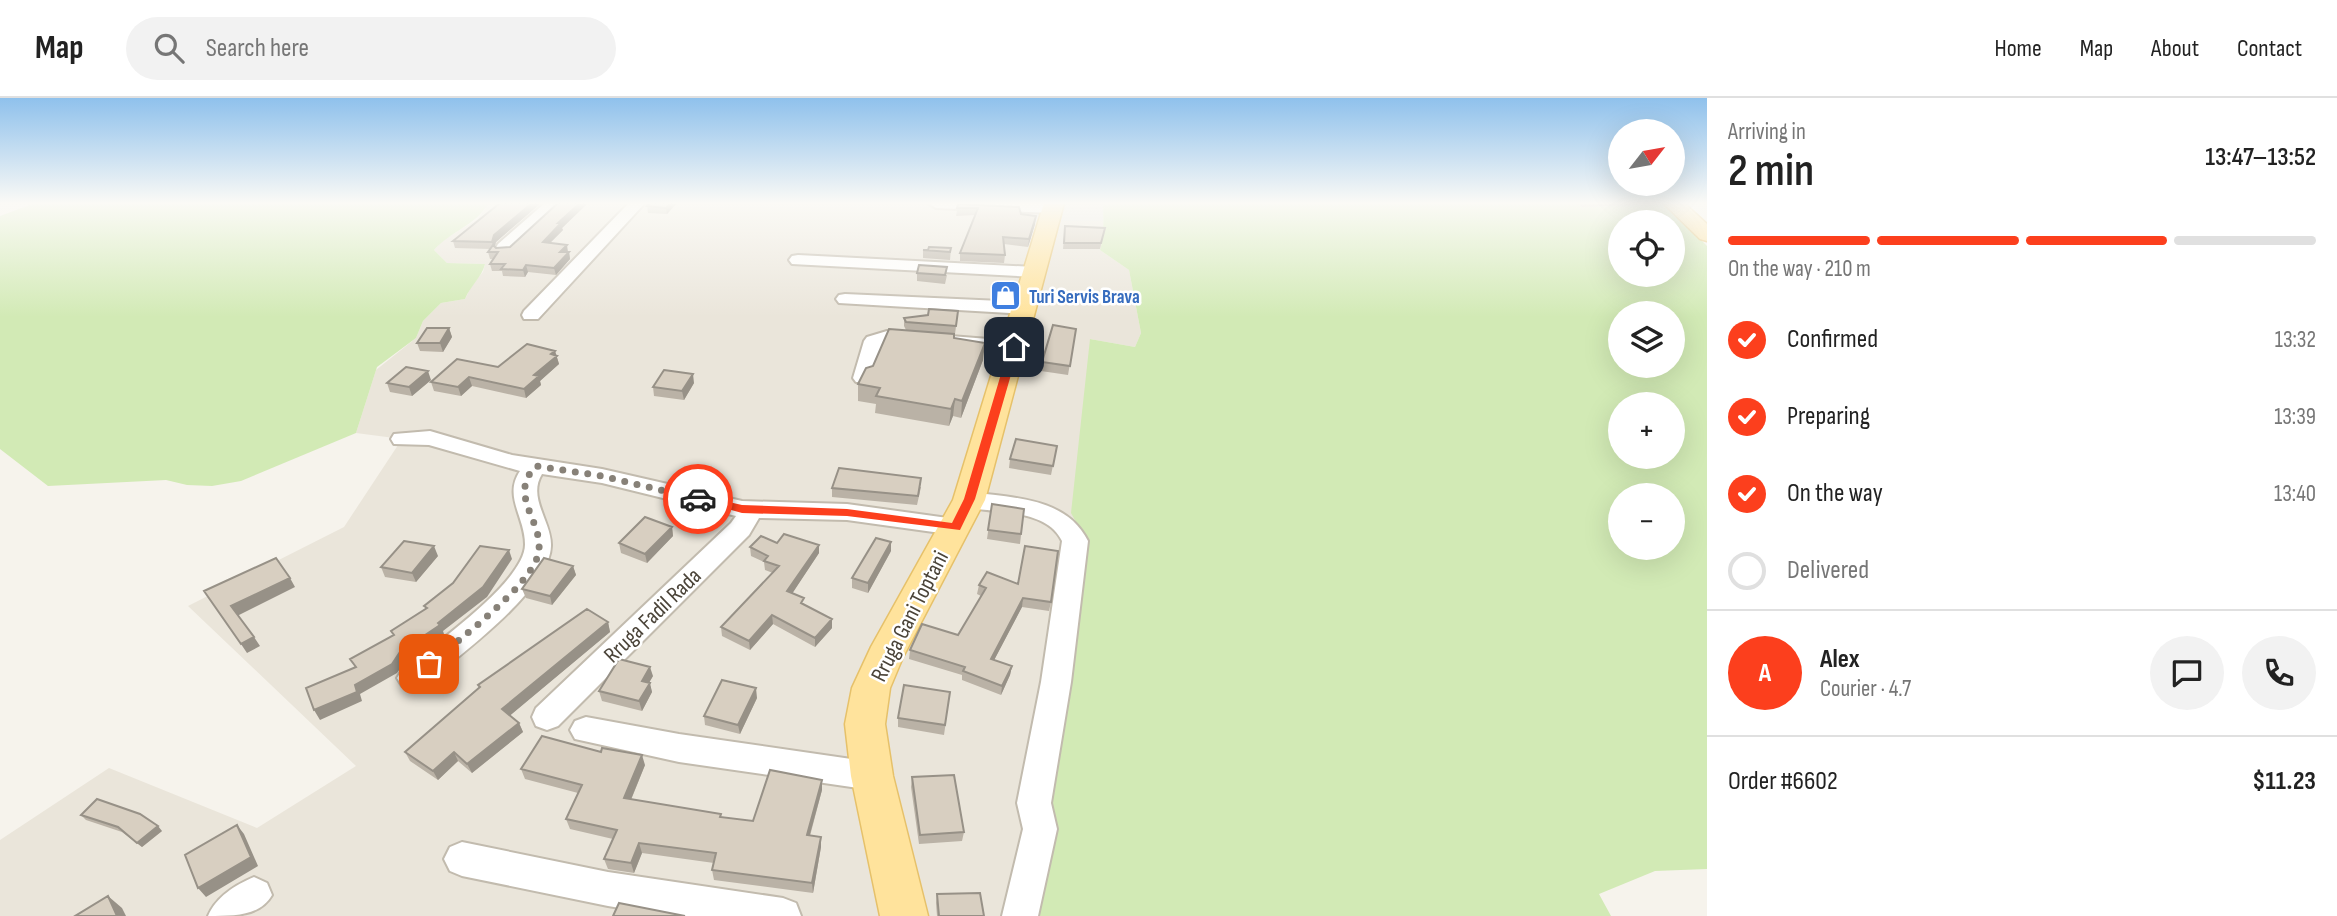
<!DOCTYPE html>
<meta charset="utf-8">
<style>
body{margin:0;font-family:"Sofia Sans Condensed",sans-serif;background:#f2f2f2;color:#222;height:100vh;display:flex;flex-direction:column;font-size:26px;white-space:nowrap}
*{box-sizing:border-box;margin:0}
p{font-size:23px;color:#767676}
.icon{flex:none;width:38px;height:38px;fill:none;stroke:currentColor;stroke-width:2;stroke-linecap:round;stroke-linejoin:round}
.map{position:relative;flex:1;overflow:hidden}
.side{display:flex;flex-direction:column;background:#fff;width:630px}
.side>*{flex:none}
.needle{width:46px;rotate:59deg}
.fabs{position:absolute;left:1608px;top:21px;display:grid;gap:14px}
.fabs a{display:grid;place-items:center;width:77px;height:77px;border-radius:50%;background:#fff;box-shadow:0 7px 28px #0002;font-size:35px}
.pin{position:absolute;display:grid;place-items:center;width:60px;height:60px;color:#fff;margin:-30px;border-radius:14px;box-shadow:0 4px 10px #0006}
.courier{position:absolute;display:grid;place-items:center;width:70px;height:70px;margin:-35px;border:5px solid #fc3f1d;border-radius:50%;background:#fff;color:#222;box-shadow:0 2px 9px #0007}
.head em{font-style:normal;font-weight:600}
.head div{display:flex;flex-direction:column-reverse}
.head{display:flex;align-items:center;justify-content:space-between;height:119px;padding:0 21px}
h1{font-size:46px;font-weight:600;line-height:52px}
.bar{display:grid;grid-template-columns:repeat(4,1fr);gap:10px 7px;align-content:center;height:84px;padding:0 21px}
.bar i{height:9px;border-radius:5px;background:#e0e0e0}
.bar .current{background:#fc3f1d}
.bar p{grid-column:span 4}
.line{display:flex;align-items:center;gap:18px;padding:0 21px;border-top:2px solid #e0e0e0}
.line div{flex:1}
.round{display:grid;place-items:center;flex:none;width:74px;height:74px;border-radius:37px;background:#f2f2f2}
ol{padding:0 21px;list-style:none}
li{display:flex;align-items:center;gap:21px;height:77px}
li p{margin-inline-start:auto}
li .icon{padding:7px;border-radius:50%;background:#fc3f1d;color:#fff;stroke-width:4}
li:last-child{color:#767676}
li i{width:38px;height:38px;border:4px solid #e0e0e0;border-radius:50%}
header{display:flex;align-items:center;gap:42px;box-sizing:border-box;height:98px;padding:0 35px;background:#fff;border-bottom:2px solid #e0e0e0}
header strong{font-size:33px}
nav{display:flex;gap:38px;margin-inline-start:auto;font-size:24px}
.search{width:490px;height:63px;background:#f2f2f2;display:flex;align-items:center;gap:18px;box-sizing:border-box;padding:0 24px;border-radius:38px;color:#767676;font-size:26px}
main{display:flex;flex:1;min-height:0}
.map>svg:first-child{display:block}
.residential{fill:#eae5da}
.green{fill:#d2eab5;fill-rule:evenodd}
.parking{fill:#e5e3e0}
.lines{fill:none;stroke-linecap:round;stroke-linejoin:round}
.minor-casing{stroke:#c2bbae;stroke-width:4}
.major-casing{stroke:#e6c16a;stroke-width:3}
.minor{fill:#fff;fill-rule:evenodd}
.major{fill:#ffe39c;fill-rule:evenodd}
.wall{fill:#bab2a6}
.shaded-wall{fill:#979187}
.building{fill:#d8cfc1;stroke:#979187;stroke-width:2}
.route{fill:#fc3f1d}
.done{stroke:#878178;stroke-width:7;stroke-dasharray:0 12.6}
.labels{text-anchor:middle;stroke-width:5;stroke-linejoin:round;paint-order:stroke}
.far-shop-label{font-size:19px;font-weight:bold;fill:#366cbe;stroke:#fff;text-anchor:start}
.street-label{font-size:23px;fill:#4b4439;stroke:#fff}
</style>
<header>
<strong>Map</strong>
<div class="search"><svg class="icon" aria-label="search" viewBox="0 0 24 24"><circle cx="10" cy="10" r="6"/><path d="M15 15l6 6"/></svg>Search here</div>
<nav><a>Home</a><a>Map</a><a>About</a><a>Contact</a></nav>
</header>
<main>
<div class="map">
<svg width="1707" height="818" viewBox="0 0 1707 818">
<rect width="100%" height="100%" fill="#f6f3ec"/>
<path class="residential" d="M489,105h565v18h49l2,9 -5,20 29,20 12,63 -6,14 -45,-8 -4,201 -61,376h-1025v-76l109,-72 148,60 99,-62 -168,-160 156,-79 58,-88 -46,-6 20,-63 40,-32 7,-17 18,-18 24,-4 8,-16 10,-11 2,-8 -38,-1 -13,-13 8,-9 36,-22z"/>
<path class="green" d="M35,105h454c-14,23 -38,28 -55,47l13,13 38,1c-3,13 -15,22 -20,35l-24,4 -18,18 -7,17 -39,29 -21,66 -115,48 -29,5 -25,-1 -21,-5 -118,6 -48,-37v-233z
M1103,105h474l5,4 84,-3 41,42v623l-52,2 -56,23 12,22h-586l61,-376 -15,-27 19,-174 45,8 6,-14 -12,-63 -29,-20c5,-17 3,-30 3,-47zM1620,124h53v53h-53zM1620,215h53v53h-53zM1620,306h53v53h-53zM1620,397h53v53h-53z"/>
<path class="parking" d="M1059,105h44v18h-49z"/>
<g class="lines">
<defs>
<path id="minor" d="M545,105h17l-52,49h-12l-2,-4 2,-4z
M629,105h16l-107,116h-14l-2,-4 2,-4z
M928,105h124l8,5 -8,5 -116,-5z
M798,157l237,12 9,5 -9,5 -243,-13 -3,-4 3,-4z
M845,196l180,8 9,6 -9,6 -186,-11 -3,-4 3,-4z
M887,233l127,10 10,6 -10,6 -126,-10 -5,2 -13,37h-14l-3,-4 11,-37 3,-4z
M430,333l82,24 90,14 140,32 105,3 108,15 9,2 4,6 -4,6 -9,2 -108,-15 -88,-2 -10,17 -191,191 -11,4 -11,-4 -4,-9 4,-9 195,-185 5,-7 -134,-33 -60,-9c-15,24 10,48 9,72 -1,44 -96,113 -129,140l-10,4 -10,-4 -5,-8 5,-8c29,-23 124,-89 123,-126 0,-27 -22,-48 -5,-73l-91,-26 -35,-1 -3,-5 3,-5z
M969,394c44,6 97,5 119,49l-17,141 -20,121 6,26 -19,87h-36l21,-87 -6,-26 24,-121 21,-141c-16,-34 -71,-27 -102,-35l-3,-6 3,-6z
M586,619l93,17 193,28 12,4 4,10 -4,10 -12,4 -193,-28 -104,-23 -5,-9 5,-9z
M462,744l146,30 175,26 13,5 5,13h-133l-60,-10 -146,-30 -12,-5 -6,-12 6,-12z
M254,779l13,6 5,12c-12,21 -37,21 -64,21 8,-19 27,-31 46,-39z"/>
<path id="major" d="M1044,105h20l-79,297 -82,157 -13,31 -5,36 8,52 35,140h-48l-29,-140 -6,-52 7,-36 19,-41 82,-147z
M1663,105h21l23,21v17l-7,-2z"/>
</defs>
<use href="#minor" class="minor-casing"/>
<use href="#major" class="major-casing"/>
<use href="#minor" class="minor"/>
<use href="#major" class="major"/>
</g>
<path class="wall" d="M500,105h41l-45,39 -1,4 1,2 14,-1 48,-44h30l-26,25 1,2 -13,13 19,9 1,7 -14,16 -28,-3 -3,5 -22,-1 -1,-5h-10l-2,-7 4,-5h-4l-2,-7 3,-3 -36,-1 -2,-7z
M650,105h27l-10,11 -19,-1 -1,-7z
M1577,105h61l-2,2 -54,2z
M958,106l63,10 14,10 -7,23 -24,-3 1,11 -1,8 -44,-2v-8l16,-38 -20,1z
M1065,128l40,2 -5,21h-37z
M951,150l-1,12 -27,-2v-8z
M917,175l30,2 -2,9 -28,-3z
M958,213l-3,23 -49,-4 -2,-4v-8z
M449,230l3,9 -9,15 -23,-1 -3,-8z
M1076,231l-8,46 -27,-4 1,-9z
M954,240l29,22 -22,58 -8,-2 -4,10 -74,-13 1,-9 -18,-3v-17z
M555,253l4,13 -19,17 1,4 -15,13 -54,-12 -11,10 -27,-5 -3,-9 67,-15z
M431,282l-19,16 -22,-4 -3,-9z
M694,285l-10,17 -30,-4 -1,-9z
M1057,348l-6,29 -42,-7 1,-9z
M921,389l-4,18 -85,-8v-9z
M992,406l32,5 -4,35 -33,-5z
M672,429l1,9 -26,27 -26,-10 -2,-10z
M777,445l42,2v8l-27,40 13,12 27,14v9l-17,19 -42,-23 -23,26 -28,-14 -1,-9 52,-54 -8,-3 -1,-8 -13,-6 -1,-9z
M891,453l-23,42 -16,-5v-10z
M438,458l-22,26 -31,-5 -4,-10z
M573,468l3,9 -24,30 -26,-7 -4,-9z
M979,487l72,17 -2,9 -27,-4 -28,53 18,6 -2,9 -9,20 -39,-15v-5l-53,-16 1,-9 48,-15 23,-39 -4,-2z
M608,524l2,10 -100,83 9,8 4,9 -51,41 -14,-12 -20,19 -28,-19 -5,-9 74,-65 -1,-2z
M653,578l-4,6 3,10 -10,19 -40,-10 -3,-10z
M950,594l-6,43 -46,-8v-9z
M757,600l-17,36 -35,-9 -1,-9z
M645,667l-14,35 91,17 31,4 69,-31 -12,46 11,11 -8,46 -99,-13 -2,-10 2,-7 -72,-10 -8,20 -26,-4 -4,-10 9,-20 -43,-10 -4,-10 12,-26 -53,-14 -4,-10z
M912,679l52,55 -2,9 -43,3 -8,-57z
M81,717l81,16 -20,16 -20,-15 -36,-12z
M937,796l47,22h-47l-1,-13z"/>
<path class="shaded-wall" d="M532,105h9l-45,39 -2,7 -2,-7 2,-7z
M580,105h8l-26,25 1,2 -19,19 -1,-7 15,-19z
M670,105h7l-10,11 -1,-6z
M1036,118l-1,8 -7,23 1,-8z
M567,147l1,7h-8z
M569,154l1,7 -14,16 -2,-7z
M526,167l2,7 -3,5 -2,-7z
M449,230l3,9 -9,15 -3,-9z
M985,245l-2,17 -22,58 1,-17z
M555,253l4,13 -19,17 1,4 -15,13 -2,-9 10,-14z
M428,273l3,9 -19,16 -3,-9z
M693,276l1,9 -10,17 -2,-9z
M469,279l3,9 -11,10 -3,-9z
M955,301l-2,17 -4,10 2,-17z
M672,429l1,9 -26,27 -2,-9z
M891,444v9l-23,42v-10z
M819,447v8l-31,47 -1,-9z
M434,448l4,10 -22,26 -4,-9z
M509,452l3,9 -25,38 -44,34 1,3 -39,28 -8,11 -37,21 2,7 -42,19 -6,-10 86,-58 38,-29z
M573,468l3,9 -24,30 -2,-9z
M290,480l5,9 -58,29 -6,-10z
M1023,500l-1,9 -32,61 1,-9z
M772,517l1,9 -23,26 -1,-9z
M832,521v9l-17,19v-9z
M608,524l2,10 -104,87 -4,-10z
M254,539l6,9 -13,7 -6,-9z
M1012,568l-2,9 -9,20 1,-9z
M650,569l3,9 -8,14 -3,-9z
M650,585l2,9 -10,19 -3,-10z
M756,590l1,10 -17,36 -2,-9z
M519,625l4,9 -51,41 -5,-9z
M454,654l4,9 -20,19 -5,-9z
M642,657l3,10 -18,44 -3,-11z
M822,682v10l-15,55v-10z
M237,727l7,9 14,32 -52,31 -8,-9z
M158,728l4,5 -20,16 -5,-4z
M821,739v10l-8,46 -1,-10z
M639,745l3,10 -8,20 -3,-10z
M108,798l14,12 4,8h-9z"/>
<path class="building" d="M500,105h32l-38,32 -2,7 -39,-1z
M558,105h22l-22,20h3l-18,19 24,3 -7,7h9l-15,16 -28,-3 -3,5 -22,-1 4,-5h-15l8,-12h-10l5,-7 3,3 14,-1z
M650,105h20l-4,5 -19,-2z
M958,106l61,3 2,7 15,2 -7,23 -26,-2 2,18 -45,-2 18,-45h-21z
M1065,128l40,2 -4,15h-37z
M929,149l22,1 -1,4 -27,-2h5z
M919,167l28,2 -2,8 -28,-2z
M929,211l29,2 -2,15 -50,-4 -2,-4 24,-3z
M1053,227l23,4 -6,37 -28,-4z
M427,230h22l-9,15h-23z
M889,231l65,5v4l31,5 -23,58 -7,-2 -4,10 -75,-13 4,-8 -22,-4 8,-16 7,-2z
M527,246l28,7 -4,3 6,2 -23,19 5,1 -15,13 -55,-12 -11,10 -27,-5 26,-23 41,8z
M406,269l22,4 -19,16 -22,-4z
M664,272l29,4 -11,17 -29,-4z
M1016,341l41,7 -4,20 -43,-7z
M839,370l82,10 -3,18 -86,-8z
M992,406l32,5 -3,25 -33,-4z
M645,419l27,10 -27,27 -26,-11z
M784,436l35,11 -32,46 17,7 -3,5 31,16 -17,19 -43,-23 -23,26 -28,-14 58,-61 -15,-5 4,-5 -18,-9 11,-11 16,7z
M876,440l15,4 -23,41 -16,-5z
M404,443l30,5 -22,27 -31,-6z
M480,448l29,4 -26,37 -45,36 2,2 -40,27 -8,12 -37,21 2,7 -43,18 -8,-22 50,-21 -6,-8 44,-24 -3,-4 36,-23 -3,-2 29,-23z
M1025,448l33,5 -7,51 -28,-4 -32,61 21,7 -10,20 -39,-15 2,-4 -55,-17 12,-26 36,11 28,-47 -7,-3 8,-13 31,12z
M276,460l14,20 -59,28 23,31 -13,7 -37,-53z
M544,460l29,8 -23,30 -28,-7z
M587,511l21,13 -106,87 17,14 -52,41 -13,-12 -21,19 -28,-19 75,-65 -2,-2z
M619,561l31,8 -8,14 8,2 -11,18 -40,-10z
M722,582l34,8 -18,37 -34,-9z
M904,587l46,7 -5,33 -47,-7z
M542,638l59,16 1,-4 40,7 -18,43 97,16 -1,3 33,4 17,-51 52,10 -15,55 14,2 -9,46 -100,-13 4,-17 -77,-10 -8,20 -27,-4 13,-29 -51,-11 16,-34 -61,-16z
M954,677l10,57 -44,3 -8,-58z
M97,701l43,15 18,12 -21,17 -19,-16 -37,-12z
M237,727l14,32 -53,31 -13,-33z
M980,795l4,23h-45l-2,-22z
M108,798l9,20h-42z
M619,805l66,13h-72z"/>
<linearGradient id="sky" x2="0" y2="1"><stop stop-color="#8fc1ec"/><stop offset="0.48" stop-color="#fbfaf6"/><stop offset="1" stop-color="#fbfaf6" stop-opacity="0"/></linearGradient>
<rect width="1707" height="219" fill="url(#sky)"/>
<path class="route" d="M1014,246l5,3 -44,152 -15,31 -113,-14 -105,-3 -50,-14 6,-4 44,10 105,4 105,14 12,-24 45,-152z"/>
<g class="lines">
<path class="done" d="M429,566c29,-23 95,-73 108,-106 12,-33 -32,-61 -1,-92l66,10 96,23"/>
</g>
<defs>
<symbol id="shop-square" viewBox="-11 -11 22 22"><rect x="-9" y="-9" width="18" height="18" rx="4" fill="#3f7fe0" stroke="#fff"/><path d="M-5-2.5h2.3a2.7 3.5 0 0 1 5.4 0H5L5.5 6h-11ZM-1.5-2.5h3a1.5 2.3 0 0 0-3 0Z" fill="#fff"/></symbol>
</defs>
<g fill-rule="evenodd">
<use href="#shop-square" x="988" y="180" width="35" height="35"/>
</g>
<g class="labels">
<g class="far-shop-label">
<text x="1029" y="205">Turi Servis Brava</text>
</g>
<g class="street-label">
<text transform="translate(652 517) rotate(-44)" y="8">Rruga Fadil Rada</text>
<text transform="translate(909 518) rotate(-63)" y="8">Rruga Gani Toptani</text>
</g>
</g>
</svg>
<div class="fabs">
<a><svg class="needle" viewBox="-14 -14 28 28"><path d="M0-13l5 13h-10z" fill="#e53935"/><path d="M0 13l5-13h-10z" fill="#767676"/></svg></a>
<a><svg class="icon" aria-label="locate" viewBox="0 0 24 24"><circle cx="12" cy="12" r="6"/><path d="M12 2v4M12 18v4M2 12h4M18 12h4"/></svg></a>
<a><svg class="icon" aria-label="layers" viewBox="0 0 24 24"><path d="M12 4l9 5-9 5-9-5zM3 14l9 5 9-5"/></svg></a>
<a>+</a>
<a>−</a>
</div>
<div class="pin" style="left:429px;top:566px;background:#ea580c"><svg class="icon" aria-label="bag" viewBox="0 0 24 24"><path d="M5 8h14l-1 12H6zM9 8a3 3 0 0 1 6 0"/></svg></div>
<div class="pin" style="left:1014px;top:249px;background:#1f2937"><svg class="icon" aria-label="home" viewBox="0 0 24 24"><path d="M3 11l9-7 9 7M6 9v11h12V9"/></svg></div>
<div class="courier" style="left:698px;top:401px"><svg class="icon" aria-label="car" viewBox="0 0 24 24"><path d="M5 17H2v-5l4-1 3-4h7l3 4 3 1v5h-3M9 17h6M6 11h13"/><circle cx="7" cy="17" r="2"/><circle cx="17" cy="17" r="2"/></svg></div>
</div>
<section class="side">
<div class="head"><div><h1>2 min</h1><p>Arriving in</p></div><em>13:47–13:52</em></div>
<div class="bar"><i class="current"></i><i class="current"></i><i class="current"></i><i></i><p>On the way · 210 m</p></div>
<ol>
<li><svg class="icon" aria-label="check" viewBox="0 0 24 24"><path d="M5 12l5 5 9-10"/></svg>Confirmed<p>13:32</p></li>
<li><svg class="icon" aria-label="check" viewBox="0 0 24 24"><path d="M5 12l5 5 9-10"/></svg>Preparing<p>13:39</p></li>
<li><svg class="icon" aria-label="check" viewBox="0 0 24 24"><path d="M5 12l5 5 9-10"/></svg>On the way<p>13:40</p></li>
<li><i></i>Delivered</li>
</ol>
<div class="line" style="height:126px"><b class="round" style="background:#fc3f1d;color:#fff">A</b><div><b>Alex</b><p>Courier · 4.7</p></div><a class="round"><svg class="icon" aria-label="chat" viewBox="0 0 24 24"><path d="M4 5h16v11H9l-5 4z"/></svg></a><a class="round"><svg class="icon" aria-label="phone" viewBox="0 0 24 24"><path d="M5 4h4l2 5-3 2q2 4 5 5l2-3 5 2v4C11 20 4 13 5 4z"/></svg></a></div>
<div class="line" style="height:91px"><div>Order #6602</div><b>$11.23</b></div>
</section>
</main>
